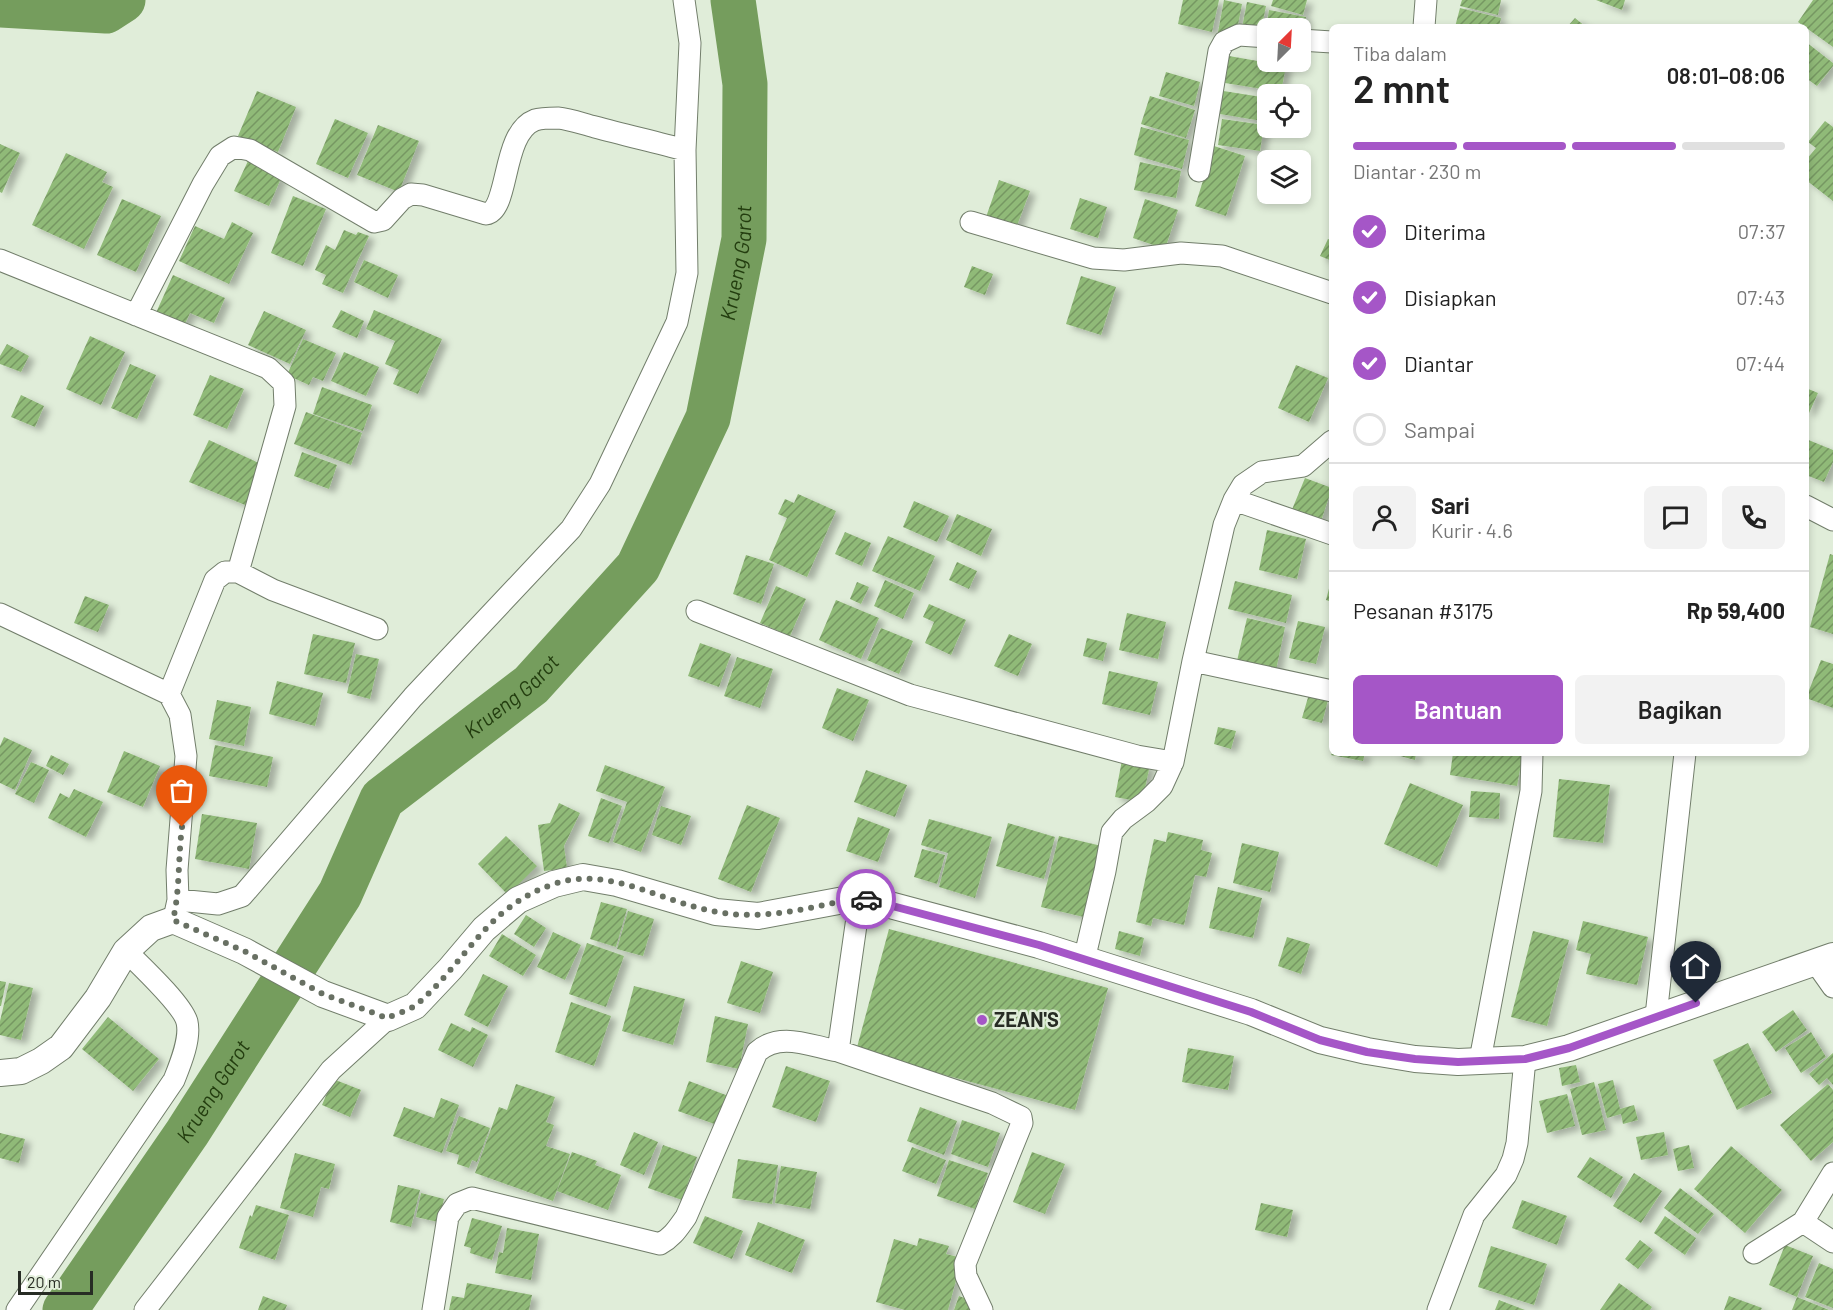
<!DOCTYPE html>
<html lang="id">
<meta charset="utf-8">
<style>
body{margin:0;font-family:Barlow,sans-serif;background:#f2f2f2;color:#222;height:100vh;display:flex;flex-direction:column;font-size:22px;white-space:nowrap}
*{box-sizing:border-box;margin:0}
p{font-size:20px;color:#767676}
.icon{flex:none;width:33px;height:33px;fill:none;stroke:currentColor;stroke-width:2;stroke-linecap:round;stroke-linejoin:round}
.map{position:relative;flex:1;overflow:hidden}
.sheet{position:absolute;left:1329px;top:24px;width:480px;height:732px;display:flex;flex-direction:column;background:#fff;border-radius:9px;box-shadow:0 3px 9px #0003}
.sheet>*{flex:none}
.needle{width:39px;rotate:24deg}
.controls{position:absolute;left:1257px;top:18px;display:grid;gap:12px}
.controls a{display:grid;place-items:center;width:54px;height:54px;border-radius:9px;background:#fff;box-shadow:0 3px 9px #0003;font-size:30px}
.scale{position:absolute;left:18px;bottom:15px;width:75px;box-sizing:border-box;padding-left:6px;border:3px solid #272c24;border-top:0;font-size:16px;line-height:21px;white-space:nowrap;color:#272c24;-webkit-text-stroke:4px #e0edd9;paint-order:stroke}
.pin{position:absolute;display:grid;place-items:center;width:51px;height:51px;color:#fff;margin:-62px -26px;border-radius:50% 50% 50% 0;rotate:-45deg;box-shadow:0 0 6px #0007}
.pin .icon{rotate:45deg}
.courier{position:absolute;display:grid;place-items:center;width:60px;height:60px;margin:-30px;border:4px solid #a556c7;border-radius:50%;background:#fff;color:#222;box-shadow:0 2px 8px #0007}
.headline em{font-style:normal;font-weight:600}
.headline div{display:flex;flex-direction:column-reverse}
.headline{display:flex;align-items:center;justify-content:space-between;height:102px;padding:0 24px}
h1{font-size:39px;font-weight:600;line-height:45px}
.bar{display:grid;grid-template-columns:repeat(4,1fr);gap:9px 6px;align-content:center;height:72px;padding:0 24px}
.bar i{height:8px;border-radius:4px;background:#e0e0e0}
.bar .selected{background:#a556c7}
.bar p{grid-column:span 4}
.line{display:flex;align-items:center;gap:15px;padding:0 24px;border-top:2px solid #e0e0e0}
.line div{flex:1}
.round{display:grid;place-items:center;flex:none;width:63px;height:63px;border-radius:9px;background:#f2f2f2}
ol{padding:0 24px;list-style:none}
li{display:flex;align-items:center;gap:18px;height:66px}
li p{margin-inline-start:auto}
li .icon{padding:6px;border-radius:50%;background:#a556c7;color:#fff;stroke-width:4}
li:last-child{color:#767676}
li i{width:33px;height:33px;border:3px solid #e0e0e0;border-radius:50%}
.primary-button{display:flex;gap:12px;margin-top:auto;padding:12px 24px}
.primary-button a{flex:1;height:69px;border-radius:9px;background:#a556c7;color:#fff;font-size:24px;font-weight:600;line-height:69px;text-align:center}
.primary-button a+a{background:#f2f2f2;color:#222}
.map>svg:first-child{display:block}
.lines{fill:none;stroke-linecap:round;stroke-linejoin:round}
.river{stroke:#759d5d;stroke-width:45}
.building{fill:url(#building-hatch);filter:url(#shadow)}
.minor-casing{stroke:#727e6b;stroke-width:23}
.tertiary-casing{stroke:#727e6b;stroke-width:28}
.minor{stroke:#fff;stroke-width:21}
.tertiary{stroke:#fff;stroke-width:26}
.done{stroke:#687063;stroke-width:6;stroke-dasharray:0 10.8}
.route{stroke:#a556c7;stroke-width:8}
.poi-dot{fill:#a556c7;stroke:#e0edd9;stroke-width:2}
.labels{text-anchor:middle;stroke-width:5;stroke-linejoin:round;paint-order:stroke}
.poi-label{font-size:20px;font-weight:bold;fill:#272c24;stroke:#e0edd9;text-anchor:start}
.water-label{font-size:21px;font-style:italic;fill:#233d0f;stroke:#e0edd9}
</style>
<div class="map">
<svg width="1833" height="1310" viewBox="0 0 1833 1310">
<defs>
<pattern id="building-hatch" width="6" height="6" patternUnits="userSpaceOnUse" patternTransform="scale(1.5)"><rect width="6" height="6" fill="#90ba78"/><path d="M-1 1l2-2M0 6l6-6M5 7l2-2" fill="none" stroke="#769762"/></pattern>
<filter id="shadow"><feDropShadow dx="6" dy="4" stdDeviation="3" flood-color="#0004"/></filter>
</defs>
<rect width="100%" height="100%" fill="#e0edd9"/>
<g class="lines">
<g class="river">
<path d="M0,5l106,6 17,-11"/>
<path id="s1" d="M65,1310l122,-177 153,-239 42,-95 149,-114 107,-118 70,-149 36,-179 1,-155 -12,-84"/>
</g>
</g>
<path class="building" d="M1183,0h36l-7,32 -34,-8z
M1224,0l18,4 -6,31 -18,-3z
M1273,0h34l-4,15 -32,-9z
M1462,0h39l-3,15 -38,-9z
M1596,0h29l-3,10z
M1813,0h20v47l-35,-25z
M1247,2l19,4 -6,30 -19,-3z
M1460,8l41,10 -2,9h-44z
M1269,10l37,7 -4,25 -2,-14h-34z
M1575,18l11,9h-19z
M1806,42l27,21v3l-16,20 -11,-8z
M1229,56l57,10 -5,26 -56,-9z
M1166,72l34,10 -6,24 -35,-10z
M1217,90l51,8v24l-54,-9z
M257,91l39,16 -18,45 -40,-16z
M1150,96l45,14 -9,28 -45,-14z
M335,119l33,14 -20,45 -32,-14z
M1222,119l42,6 -4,26 -42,-6z
M1825,121l8,6v74l-27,-21v-20l10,-12 -8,-6z
M378,125l41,16 -20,51 -42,-17z
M1141,127l48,13 -7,29 -48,-14z
M0,144l20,9 -18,40 -2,-1z
M1214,146l31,10 -19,60 -31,-10z
M66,153l41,19 -5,10 11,5 -29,62 -52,-24z
M248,161l34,15 -13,30 -35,-15z
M1140,162l41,9 -5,27 -42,-8z
M999,180l31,11 -15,40 -30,-11z
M293,196l33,13 -23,57 -32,-13z
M1080,198l27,9 -9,31 -28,-9z
M122,199l39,17 -25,56 -39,-17z
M1145,199l33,11 -13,39 -32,-11z
M232,222l21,11 -24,51 -50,-23 16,-35 29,13z
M344,230l12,5 2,-3 11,4 -26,57 -21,-9 4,-9 -11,-5 11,-25 9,5z
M1328,239l4,1v21l-12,-5z
M364,260l34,15 -10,23 -34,-16z
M972,266l21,8 -8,21 -21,-8z
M173,275l52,23 -11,25 -24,-10 -7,15 -28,-13z
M1081,276l35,11 -15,48 -35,-11z
M341,310l23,11 -7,17 -25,-11z
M374,310l68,29 -24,55 -25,-10 6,-14 -14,-6 10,-23 -29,-12z
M264,311l42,19 -16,34 -42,-19z
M90,336l35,16 -24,53 -35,-16z
M303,339l33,14 -13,28 -10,-4 -4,8 -22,-10z
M7,344l22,12 -8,16 -21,-8v-8z
M344,352l35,15 -13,29 -35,-15z
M130,364l26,11 -19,44 -26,-11z
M1296,365l32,13 -19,44 -31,-14z
M210,375l34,14 -17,40 -34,-14z
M322,387l50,18 -9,26 -50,-17z
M1806,388l12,5 -9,20 -3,-1z
M21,395l23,11 -9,21 -24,-10z
M306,412l56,21 -11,32 -57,-21z
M1806,439l27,11v12l-9,20 -18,-7z
M209,440l54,25 -13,42 -61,-25z
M302,452l35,13 -8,24 -35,-13z
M1305,478l27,10 -12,36 -29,-12z
M798,494l38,17 -29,66 -38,-17 18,-42 -9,-4 7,-15 9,4z
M914,501l35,15 -12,26 -34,-15z
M957,514l35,15 -11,27 -35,-16z
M1267,530l39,9 -9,40 -38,-9z
M845,532l26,11 -9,23 -27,-12z
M888,536l47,20 -15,35 -48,-20z
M1830,554l3,1v79l-23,-7z
M746,555l28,9 -13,40 -28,-10z
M957,562l20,9 -8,18 -20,-9z
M885,580l29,13 -11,26 -29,-13z
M1235,581l57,14 -6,28 -58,-14z
M1331,581l1,1v20l-6,-2z
M857,582l12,5 -8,17 -11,-5z
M776,586l30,13 -16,37 -30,-13z
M85,596l24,9 -11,27 -24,-9z
M836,600l43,18 -18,41 -42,-19z
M929,604l37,16 -15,35 -26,-12 9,-21 -11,-5z
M1127,613l39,9 -8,37 -39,-9z
M1247,618l38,9 -9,43 -39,-9z
M1298,621l27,6 -9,37 -27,-6z
M881,628l32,13 -14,33 -32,-14z
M313,634l42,9 -9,40 -42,-9z
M1009,634l23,10 -14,32 -24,-10z
M1087,638l20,5 -4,18 -20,-5z
M700,643l31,11 -12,33 -31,-11z
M356,654l23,5 -9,40 -23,-6z
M737,657l36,12 -13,39 -36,-12z
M1821,660l12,4v44l-27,-10z
M1109,671l49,11 -8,33 -48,-11z
M277,681l46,12 -8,33 -46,-12z
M837,688l32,12 -16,41 -31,-13z
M1309,694l19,6 -6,23 -20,-5z
M217,700l34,7 -7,39 -35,-7z
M1218,727l18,4 -5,18 -17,-5z
M4,737l28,13 -17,40 -15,-7v-37z
M215,745l58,12 -6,30 -58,-11z
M124,751l36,15 -17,41 -36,-15z
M1332,753h33l-2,8 -32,-6z
M1389,753h27l-1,7z
M1453,753h70l-6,33 -67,-11z
M51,755l18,9 -6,11 -17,-9z
M1122,760l28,5 -8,37 -27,-5z
M31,762l18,8 -15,33 -19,-9z
M605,765l60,22 -24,65 -28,-10 14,-40 -31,-11z
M866,770l41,15 -12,32 -41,-15z
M1559,779l51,6 -7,58 -50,-6z
M1410,783l53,22 -26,62 -53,-23z
M74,789l29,13 -17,35 -38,-19 12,-25 9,5z
M1471,791l29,2 -1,26 -30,-2z
M601,798l21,8 -13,37 -21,-7z
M559,803l21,10 -16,33 3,22 -23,3 -6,-46 12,-2z
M747,805l33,13 -29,74 -33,-13z
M661,806l30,10 -10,29 -29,-10z
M202,814l55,9 -8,46 -54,-10z
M858,817l32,12 -12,33 -32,-11z
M929,819l63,18 -17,61 -36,-11 9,-34 -27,-8z
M1008,823l47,14 -11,42 -48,-13z
M1168,832l35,8 -2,10 11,3 -6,24 -11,-2 -11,50 -31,-7 -2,8 -15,-4 18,-83 12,3z
M506,836l31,30 -29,29 -30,-31z
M1059,836l47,11 -18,71 -47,-11z
M1242,843l37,9 -9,40 -37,-9z
M922,849l23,6 -8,29 -23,-7z
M1218,887l44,11 -9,40 -44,-10z
M601,902l26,7 -11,38 -26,-8z
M628,911l26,8 -11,37 -26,-7z
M526,915l20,13 -12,19 -20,-13z
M1583,921l65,16 -11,48 -51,-11 5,-20 -15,-4z
M889,929l219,59 -33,122 -219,-59z
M1119,931l25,7 -4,18 -25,-7z
M1533,931l36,9 -22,86 -36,-9z
M553,932l28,13 -16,35 -28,-13z
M502,934l34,21 -13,21 -34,-20z
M1287,937l23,7 -9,30 -23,-8z
M587,943l37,13 -18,51 -37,-13z
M741,961l32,11 -13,41 -33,-10z
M483,974l25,12 -20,41 -24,-12z
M0,981l6,1 -5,24h-1z
M9,983l24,5 -12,52 -21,-5v-14z
M634,986l51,13 -12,46 -51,-14z
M571,1002l40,14 -17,50 -39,-14z
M1793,1010l14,20 -31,22 -14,-20z
M715,1016l33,8 -9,45 -33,-7z
M108,1017l51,42 -26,32 -51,-42z
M451,1023l19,9 2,-5 16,8 -15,32 -35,-17z
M1811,1032l15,25 -25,16 -16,-25z
M1748,1043l24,50 -35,17 -24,-50z
M1188,1048l46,8 -6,34 -46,-8z
M1833,1053v32l-6,-7 -8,7 -10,-11z
M1576,1065l4,17 -18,4 -3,-18z
M786,1066l44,15 -14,41 -44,-15z
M333,1079l28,11 -11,27 -28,-12z
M1613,1080l7,29 14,-4 4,15 -15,4 -2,-10 -14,4 -9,-34z
M689,1081l42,16 -11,29 -42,-15z
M1594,1082l12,48 -24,5 -12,-46z
M516,1084l39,13 -9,25 8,3 -8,21 24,8 -17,47 -78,-28 24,-66 8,3z
M1828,1084l5,6v52l-22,19 -31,-36z
M1567,1094l8,32 -28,7 -8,-32z
M441,1098l18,7 -17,48 -49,-17 11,-29 30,11z
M920,1107l37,14 -13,34 -37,-14z
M459,1116l31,12 -13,34 -5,-2 -3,8 -12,-4 2,-9 -13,-4z
M962,1120l38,13 -12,34 -37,-13z
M634,1132l24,10 -14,33 -24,-10z
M1664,1132l4,23 -27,5 -5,-23z
M0,1133l25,6 -6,24 -19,-5z
M663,1145l34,12 -15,43 -34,-12z
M1689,1145l5,23 -16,3 -5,-22z
M1731,1146l51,44 -37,43 -51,-44z
M912,1147l34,13 -10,24 -34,-13z
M572,1152l25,9 -2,4 26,10 -13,35 -51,-19z
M1032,1152l33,12 -20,50 -32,-12z
M295,1153l40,11 -6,25 -8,-2 -8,30 -33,-9z
M1590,1157l33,20 -12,21 -34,-21z
M738,1159l40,6 -6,39 -40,-6z
M949,1160l39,13 -13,36 -38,-13z
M781,1166l36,6 -7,37 -35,-6z
M1634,1173l28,18 -21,32 -28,-17z
M398,1185l22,5 -9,37 -21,-5z
M1680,1188l34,26 -16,20 -34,-26z
M421,1193l23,6 -6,23 -22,-5z
M1522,1200l45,16 -10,29 -45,-17z
M1261,1203l32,7 -6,27 -32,-7z
M256,1205l33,10 -14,45 -36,-12 11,-33 2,2z
M705,1216l38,15 -11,28 -39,-16z
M1665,1216l31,22 -11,17 -31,-22z
M472,1218l30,8 -10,34 -22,-7 1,-5 -7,-2z
M758,1222l47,18 -13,33 -47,-18z
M507,1228l32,6 -8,46 -36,-7 4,-21 4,1z
M919,1238l30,8 -3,8 16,4 -14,52h-43l-29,-8 18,-63 23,7z
M1640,1240l13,10 -15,19 -13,-10z
M1785,1245l28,11 -16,41 -28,-12z
M1491,1246l56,18 -13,41 -56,-18z
M1819,1263l14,6v39l-28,-11z
M467,1283l65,12 -3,15h-80l3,-14 12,2z
M1619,1283l33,24 -2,3h-50z
M263,1296l24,9 -2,5h-27z
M959,1296l16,6 -3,8h-18z
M1729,1296l33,12 -1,2h-37z
M1797,1297l32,13h-37z
M1499,1300l26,10h-30z"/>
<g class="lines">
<defs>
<path id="minor" d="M1424,27l2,-27
M1300,40l32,2
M1199,171l20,-120 5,-9 15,-7 29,2
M971,222l122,36 31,2 57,-7 41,3 110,37
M0,260l268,108 16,15 1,23 -47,166
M136,315l67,-131 17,-28 14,-9 16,3 124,72 9,-2 19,-21 9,-5 12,1 63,19c24,-4 15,-81 49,-94 6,-2 17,-2 23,-2 12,1 25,6 37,9 30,8 60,15 90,23
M1234,500l98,34
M1806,506l27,14
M697,611l213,84 227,61 36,6
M0,614l169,80 46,-114 10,-8h13l35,18 104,39
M1193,661l139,30
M169,694l11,21 6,41 -9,114 1,30 -3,14
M860,897l-22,154 154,52 29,14 1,6 -57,141 1,12 16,34
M178,900l40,4 24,-8 171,-199 158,-168 29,-45 77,-162 10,-49 -2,-123 5,-107 -6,-43
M1084,960l21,-89 7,-39 11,-13 23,-17 16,-16 11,-24 20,-101 31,-136 10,-25 9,-15 19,-13 41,-6 29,-25
M1816,963l17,24
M1656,1016l29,-263
M1480,1060l51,-269 1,-38
M1833,1173l-30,49 30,20
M1754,1253l49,-31
M17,1310l157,-230c6,-15 17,-41 13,-58 -4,-17 -47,-57 -61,-71
M145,1310l186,-240 57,-52
M433,1310l15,-93 9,-13 15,-6 188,46c13,-7 18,-16 26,-27l71,-165c23,-21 53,-6 81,-1
M1438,1310l36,-95 32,-40 7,-16 4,-16 8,-84"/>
<path id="tertiary" d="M0,1073l21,-2 20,-10 20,-14 37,-49 28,-47 25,-23 22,-8 71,31 79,43 65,24 27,-12 35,-37 34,-40 34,-29 36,-16 29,-7 34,6 99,29 42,4 102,-19 179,48 212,67 69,28 47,11 48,8 43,3 67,-3 44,-11 264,-92"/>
</defs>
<use href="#minor" class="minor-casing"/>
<use href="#tertiary" class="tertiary-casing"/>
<use href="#minor" class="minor"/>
<use href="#tertiary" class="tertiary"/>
</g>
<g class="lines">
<path class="done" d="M182,827c-4,31 -2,63 -9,93l71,31 79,43 64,24c9,-4 21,-7 29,-13 51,-43 69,-98 138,-121 55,-19 109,19 163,28 48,9 96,-5 143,-15l6,2"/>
<path class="route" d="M866,899l173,46 212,67 69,28 47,12 48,7 43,3 67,-3 44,-11 127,-45"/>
</g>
<circle class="poi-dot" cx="982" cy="1020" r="6"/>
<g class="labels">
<g class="poi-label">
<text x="994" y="1027">ZEAN'S</text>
</g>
<g class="water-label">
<text dy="7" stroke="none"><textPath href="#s1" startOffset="1272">Krueng Garot</textPath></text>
<text dy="7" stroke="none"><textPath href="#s1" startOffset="768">Krueng Garot</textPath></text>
<text dy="7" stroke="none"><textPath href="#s1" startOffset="264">Krueng Garot</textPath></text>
</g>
</g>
</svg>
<div class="controls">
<a><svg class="needle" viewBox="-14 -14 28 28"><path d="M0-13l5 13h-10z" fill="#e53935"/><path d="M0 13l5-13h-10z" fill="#767676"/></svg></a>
<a><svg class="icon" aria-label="locate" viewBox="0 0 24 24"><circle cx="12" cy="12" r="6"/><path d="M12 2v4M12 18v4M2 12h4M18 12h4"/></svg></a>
<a><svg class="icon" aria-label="layers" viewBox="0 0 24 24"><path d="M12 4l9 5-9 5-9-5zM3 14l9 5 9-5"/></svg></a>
</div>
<div class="scale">20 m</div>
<div class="pin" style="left:182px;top:827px;background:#ea580c"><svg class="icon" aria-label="bag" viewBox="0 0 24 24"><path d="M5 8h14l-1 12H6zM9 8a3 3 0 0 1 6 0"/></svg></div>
<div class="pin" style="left:1696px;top:1003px;background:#1f2937"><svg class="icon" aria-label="home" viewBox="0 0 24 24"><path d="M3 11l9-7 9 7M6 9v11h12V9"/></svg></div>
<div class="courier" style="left:866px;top:899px"><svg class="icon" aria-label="car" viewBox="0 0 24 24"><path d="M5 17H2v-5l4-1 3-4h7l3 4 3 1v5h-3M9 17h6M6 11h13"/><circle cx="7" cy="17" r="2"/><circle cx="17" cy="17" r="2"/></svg></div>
<section class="sheet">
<div class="headline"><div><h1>2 mnt</h1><p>Tiba dalam</p></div><em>08:01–08:06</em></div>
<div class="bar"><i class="selected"></i><i class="selected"></i><i class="selected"></i><i></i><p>Diantar · 230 m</p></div>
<ol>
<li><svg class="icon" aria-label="check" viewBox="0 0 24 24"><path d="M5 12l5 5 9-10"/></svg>Diterima<p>07:37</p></li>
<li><svg class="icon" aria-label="check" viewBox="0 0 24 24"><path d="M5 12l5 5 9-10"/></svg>Disiapkan<p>07:43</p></li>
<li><svg class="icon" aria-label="check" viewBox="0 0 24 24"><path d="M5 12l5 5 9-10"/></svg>Diantar<p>07:44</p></li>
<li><i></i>Sampai</li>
</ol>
<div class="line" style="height:108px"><a class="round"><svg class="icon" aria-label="person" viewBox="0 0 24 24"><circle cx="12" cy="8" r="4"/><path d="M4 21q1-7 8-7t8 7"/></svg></a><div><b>Sari</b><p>Kurir · 4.6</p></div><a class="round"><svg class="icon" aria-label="chat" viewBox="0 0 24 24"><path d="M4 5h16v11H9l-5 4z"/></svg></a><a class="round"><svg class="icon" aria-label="phone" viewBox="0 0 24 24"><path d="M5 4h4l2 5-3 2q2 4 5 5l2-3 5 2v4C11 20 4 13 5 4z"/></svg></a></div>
<div class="line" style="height:78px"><div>Pesanan #3175</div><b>Rp 59,400</b></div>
<div class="primary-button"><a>Bantuan</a><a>Bagikan</a></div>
</section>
</div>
